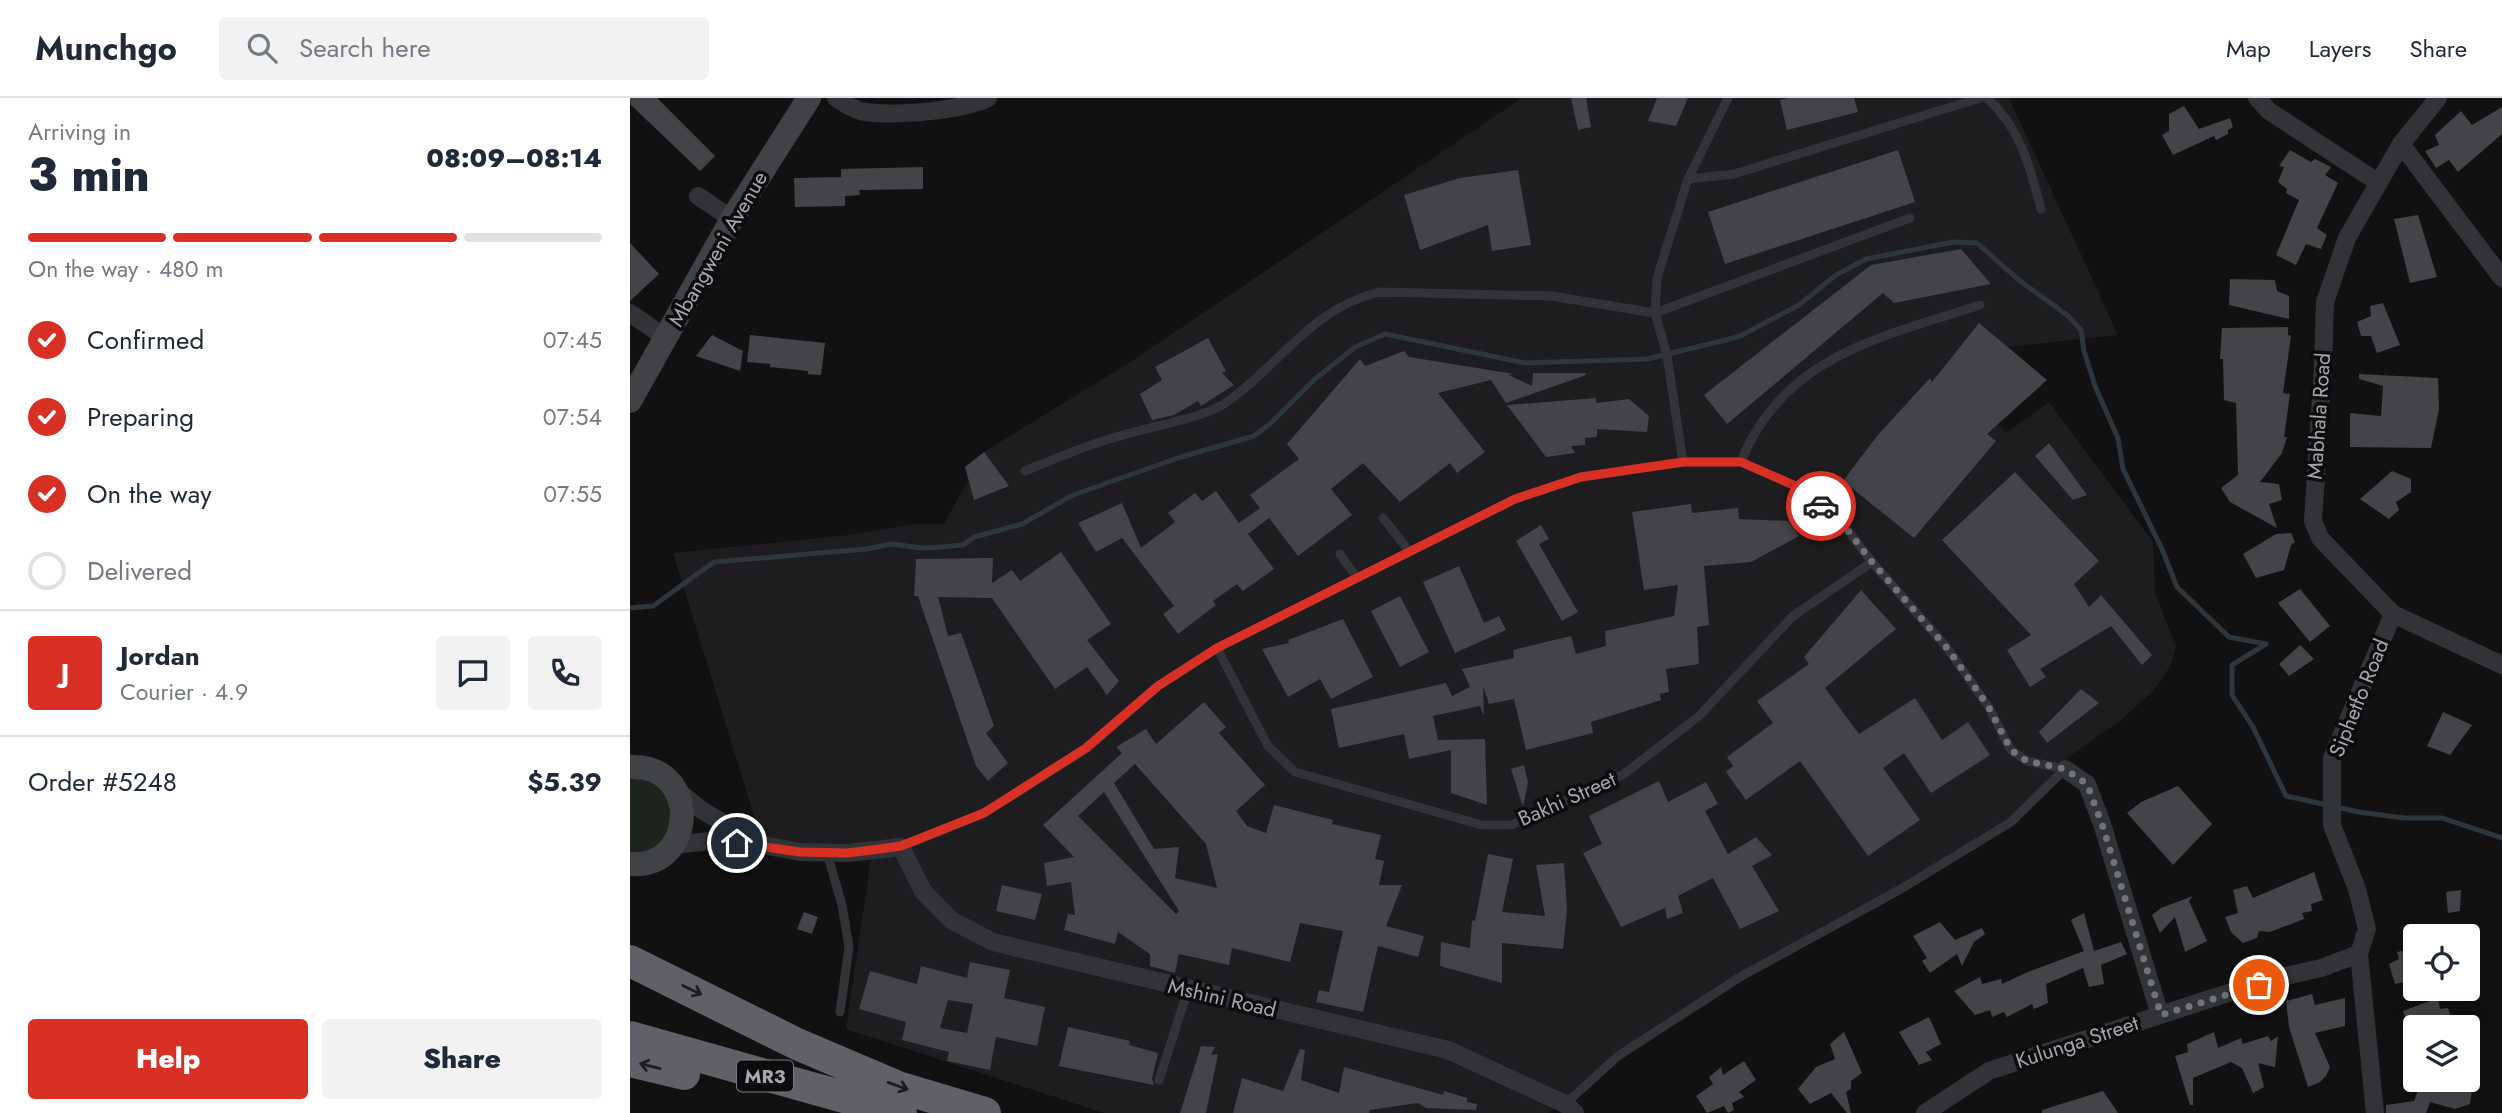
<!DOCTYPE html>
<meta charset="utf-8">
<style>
body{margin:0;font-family:Jost,sans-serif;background:#f2f2f3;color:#1f2937;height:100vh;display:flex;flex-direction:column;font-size:26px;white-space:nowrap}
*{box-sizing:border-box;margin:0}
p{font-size:23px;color:#747a83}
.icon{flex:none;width:38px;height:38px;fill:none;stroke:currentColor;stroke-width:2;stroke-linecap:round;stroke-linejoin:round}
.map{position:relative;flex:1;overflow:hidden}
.sheet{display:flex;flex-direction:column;background:#fff;width:630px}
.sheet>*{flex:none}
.tools{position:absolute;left:1773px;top:826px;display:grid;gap:14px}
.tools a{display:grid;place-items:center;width:77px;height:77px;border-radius:7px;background:#fff;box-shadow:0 7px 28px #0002;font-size:35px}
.pin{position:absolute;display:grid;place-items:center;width:60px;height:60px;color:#fff;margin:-30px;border:4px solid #fff;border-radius:50%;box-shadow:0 2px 7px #0007}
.courier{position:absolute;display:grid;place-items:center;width:70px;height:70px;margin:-35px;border:5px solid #d93025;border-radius:50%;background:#fff;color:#222;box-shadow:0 2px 9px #0007}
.head em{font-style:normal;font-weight:800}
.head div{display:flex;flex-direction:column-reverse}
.head{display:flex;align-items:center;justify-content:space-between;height:119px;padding:0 28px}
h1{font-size:46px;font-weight:800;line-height:52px}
.bar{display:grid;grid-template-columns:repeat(4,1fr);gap:10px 7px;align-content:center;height:84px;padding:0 28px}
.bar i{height:9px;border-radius:5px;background:#e0e1e3}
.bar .active{background:#d93025}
.bar p{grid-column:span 4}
.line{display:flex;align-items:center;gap:18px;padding:0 28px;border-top:2px solid #e0e1e3}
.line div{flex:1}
.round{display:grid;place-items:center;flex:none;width:74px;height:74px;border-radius:7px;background:#f2f2f3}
ol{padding:0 28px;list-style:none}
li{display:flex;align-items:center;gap:21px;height:77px}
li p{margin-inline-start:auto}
li .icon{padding:7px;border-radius:50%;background:#d93025;color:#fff;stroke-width:4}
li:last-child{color:#747a83}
li i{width:38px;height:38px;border:4px solid #e0e1e3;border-radius:50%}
.action{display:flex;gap:14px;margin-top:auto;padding:14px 28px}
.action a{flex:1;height:80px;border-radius:7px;background:#d93025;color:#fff;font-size:28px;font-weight:800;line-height:80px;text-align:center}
.action a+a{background:#f2f2f3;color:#1f2937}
header{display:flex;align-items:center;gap:42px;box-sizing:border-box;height:98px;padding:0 35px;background:#fff;border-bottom:2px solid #e0e1e3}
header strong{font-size:33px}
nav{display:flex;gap:38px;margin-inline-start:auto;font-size:24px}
.search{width:490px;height:63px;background:#f2f2f3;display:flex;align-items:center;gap:18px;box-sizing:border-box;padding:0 24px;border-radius:7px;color:#747a83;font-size:26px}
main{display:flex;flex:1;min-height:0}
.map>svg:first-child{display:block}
.built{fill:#1d1d1f}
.green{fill:#1d241e}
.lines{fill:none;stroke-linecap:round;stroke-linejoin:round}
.stream{stroke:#2e363b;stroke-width:5}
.building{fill:#424447;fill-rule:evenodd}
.lane{stroke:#323336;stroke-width:9}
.street{stroke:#323336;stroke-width:18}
.secondary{stroke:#404246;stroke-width:24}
.highway{stroke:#5f6167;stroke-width:32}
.oneway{stroke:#1d1d1f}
.done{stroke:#707479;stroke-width:7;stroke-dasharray:0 12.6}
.route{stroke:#d93025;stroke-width:9}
.labels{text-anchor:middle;stroke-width:7;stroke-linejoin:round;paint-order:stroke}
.shield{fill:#0c0c0d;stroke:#767a80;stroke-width:2}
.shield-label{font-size:19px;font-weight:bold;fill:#a3a9b1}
.street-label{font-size:21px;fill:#a3a9b1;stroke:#0c0c0d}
</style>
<header>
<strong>Munchgo</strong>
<div class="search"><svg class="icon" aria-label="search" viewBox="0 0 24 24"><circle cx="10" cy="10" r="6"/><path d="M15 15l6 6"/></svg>Search here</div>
<nav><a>Map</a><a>Layers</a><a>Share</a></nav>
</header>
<main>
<section class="sheet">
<div class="head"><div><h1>3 min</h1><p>Arriving in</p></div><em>08:09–08:14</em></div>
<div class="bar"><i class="active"></i><i class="active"></i><i class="active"></i><i></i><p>On the way · 480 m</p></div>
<ol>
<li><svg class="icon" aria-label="check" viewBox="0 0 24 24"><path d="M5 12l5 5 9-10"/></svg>Confirmed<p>07:45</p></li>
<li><svg class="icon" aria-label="check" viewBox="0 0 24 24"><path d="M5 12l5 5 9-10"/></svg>Preparing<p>07:54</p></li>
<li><svg class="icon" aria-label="check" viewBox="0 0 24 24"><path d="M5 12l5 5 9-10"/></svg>On the way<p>07:55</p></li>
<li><i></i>Delivered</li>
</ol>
<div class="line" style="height:126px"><b class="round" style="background:#d93025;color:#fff">J</b><div><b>Jordan</b><p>Courier · 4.9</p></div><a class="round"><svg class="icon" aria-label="chat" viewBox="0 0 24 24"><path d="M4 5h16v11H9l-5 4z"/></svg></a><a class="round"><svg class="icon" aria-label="phone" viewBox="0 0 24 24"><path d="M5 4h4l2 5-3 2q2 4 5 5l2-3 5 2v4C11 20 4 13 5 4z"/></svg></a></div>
<div class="line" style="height:91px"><div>Order #5248</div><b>$5.39</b></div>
<div class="action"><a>Help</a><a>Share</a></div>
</section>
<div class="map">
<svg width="1872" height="1015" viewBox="0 0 1872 1015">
<rect width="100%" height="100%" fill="#111112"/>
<path class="built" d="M892,0h487l109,237 -120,13 -32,46 40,39 43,-31 104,140 2,51 21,54 -5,18 -17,25 -33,30 -53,37 -3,12 -54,53 -271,155 -122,79 -53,48 -17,9h-444l-258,-84 26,-178 -109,-6 -90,-292 176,-18 66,-11h29l40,-72 145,-89z"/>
<path class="green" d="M0,675l36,17 6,39 -17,21 -25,7z"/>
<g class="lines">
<path class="stream" d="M0,510l23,-2 61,-44 152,-13 26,-5 29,4 21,-1 21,-2 11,-8 48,-13 51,-29 105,-37 76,-22 16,-12 44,-44 41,-33 30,-13 140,29 122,-4 91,-22 61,-32 37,-30 30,-16 87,-17 24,1 43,38 47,34 14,15 3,21 11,35 23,52 5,31 39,80 15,38 52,50 37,7 -34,21v30l21,32 33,69 73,16 45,6h38l60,20"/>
</g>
<path class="building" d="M0,0h27l58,58 -15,15 -70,-67z
M941,0h15l5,29 -13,3z
M1027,0h31l-12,28 -28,-5z
M1157,0h67l4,14 -71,18 -7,-30z
M1554,8l15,23 31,-11 3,9 -5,3v4l-12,6 -2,-4 -41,19 -11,-20 7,-4v-17z
M1872,9v27l-44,38 -9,-12 -13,8 -11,-17 14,-6 -4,-10 26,-24 11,14z
M1268,52l17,52 -190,62 -17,-52z
M1660,52l21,12 4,-3 16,8 -6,8 13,8 -21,45 10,7 -6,14 -15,-5 -10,21 -20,-10 23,-55 -13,-7 1,-4 -9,-7 6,-15 -5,-1z
M293,69v22l-64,1 1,5 -15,1v10l-50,1 -1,-29 47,-1v-8z
M888,72l13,75 -39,6 -4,-26 -68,25 -16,-55 56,-17z
M1788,117l19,62 -27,6 -16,-64z
M0,145l29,31 -29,27z
M1331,151l30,35 -97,19 -11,-10 -156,131 -23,-29 167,-130z
M1600,181l45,1 2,11 12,5v23l-60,-14z
M1753,205l17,42 -23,8 -6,-17h-10l-4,-14 14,-6 -1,-10z
M1349,225l68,57 -60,54 9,7 -82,97 -71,-57 34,-45 53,-58 2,4z
M1658,229v8l3,1 -8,57 7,1 -6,43h3l-5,16 -22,29 19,2 3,16 -13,4 8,24 -47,-26 -9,-14 17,-13 -2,-72 -12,-3 -1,-41h-3l2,-31z
M82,237l31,16 -3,20 -44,-15z
M120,237l75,8 -4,32 -13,-1v-3l-38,-4v-3l-23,-2z
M578,240l18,33 -4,2 12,12 -33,21 -3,-5 -24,14 -22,5 -12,-26 22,-14 -7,-13z
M774,253l5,6 105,17 -5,1 23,11 1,-13h52l1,2 -80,28 -15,-23 -53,13 47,59 -28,21 -7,-10 -50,39 -37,-39 -32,26 21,26 -54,41 -29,-38 -21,16 26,35 -31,22 -6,-7 -24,17 3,4 -38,29 -15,-20 11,-8 -52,-68 -26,14 -18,-29 44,-20 19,45 34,-26 -7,-9 27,-20 7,8 14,-10 23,32 21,-15 -10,-13 49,-36 -12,-15 73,-85 5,7z
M1729,276l79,4 1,31 -8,39 -81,-1v-34l31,3 2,-30 -24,-7z
M966,300v5l33,-4 20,17 -2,16 -50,-3v8l-12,1v7l-14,1 4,7 -29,4 -39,-52z
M1419,345l38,52 -14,5 -38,-44z
M354,354l25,34 -35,14 -9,-33z
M1762,373l19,8v13l-15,10 3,8 -10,9 -29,-20z
M1385,374l84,89 -25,23 15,23 12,-12 51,60 -10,10 -31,-39 -71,43 6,8 -16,10 -23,-37 24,-15 -89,-95z
M1061,406l1,9 46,-5 1,11 49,2 11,15 -48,26 -47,4 5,59 -12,2 2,37 -33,5 3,23 -9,2 1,6 -70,22 2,11 -67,17 -12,-51 -25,5 -6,-18 1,30 -4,-10 -47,10 5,24 47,-1 2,66 -36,-12v-43l-42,9 -5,-25 -65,14 -8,-39 115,-26 6,13 18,-9 -8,-18 52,-11 -1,-8 58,-14 5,18 30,-8 -1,-15 69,-15 4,-31 -34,5 -12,-78z
M911,427l8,14 -10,5 39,68 -16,9 -46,-80z
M1661,435l4,9 -4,3 -7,25 -28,8 -13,-24 33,-20z
M431,454l50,72 -24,16 32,41 -12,14 -20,-28 -32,22 -63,-91 -54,-1 10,39 13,-3 33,93 -8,7 22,30 -20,18 -12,-15 -58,-170h-4l2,-37 77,-1 -1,25 20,-13 8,11z
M829,468l25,57 15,-7 7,14 -51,23 -32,-71z
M1670,491l30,37 -20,16 -32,-39z
M1231,492l35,39 -71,59 34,46 56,-36 27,42 26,-18 22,33 -59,38 -27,-40 -21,15 37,52 -52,36 -68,-95 -54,39 -20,-28 7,-6 -6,-9 46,-34 -16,-22 52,-37 -5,-7z
M770,498l29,56 -29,15 -29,-56z
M713,521l30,58 -42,22 -11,-20 -32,18 -26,-48 27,-6 -1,-3z
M1670,547l14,14 -25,17 -10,-12z
M1451,591l18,14 -52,40 -8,-11z
M574,604l22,25 -7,6 46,52 -29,26 11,15 19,7 8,-28 59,15 -1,4 49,11 -6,24 9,2 -5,24h23l-16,41 38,10 -6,21 -40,-11 -15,66 -47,-10 3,-12 10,2 14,-61 -43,-8 -10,39 -58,-14 -3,17 -50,-11 -4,19 -25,-7v-12l-32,-22 -3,12 -51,-14 4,-16 7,1 -4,-33 -24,4 -3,-23 30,-6 -31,-32 79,-72 -6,-6 30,-18 10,15zM505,666l71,80 11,44 -42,-10 4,-31 -25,2 -40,-66zM474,694l75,119 -3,3 -98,-98z
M1813,614l29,13 -22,30 -23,-9z
M894,667l4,17 -5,25 -12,-38z
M1029,683l9,21 38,-20 12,22 -13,7 23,43 28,-17 16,18 -20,11 27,45 -39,18 -27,-51 -35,18 5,17 -16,6 -2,-11 -44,19 -38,-74 19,-9 -13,-28z
M1548,688l34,38 -39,41 -46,-52 14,-11z
M858,756l25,5 -11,53 43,4 -9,-51 28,-2 3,47 -4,39 -61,-6v40l-62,-17 1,-24 29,6 2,-28 3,1z
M1684,774l9,28 -12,4 1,7 -10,2 2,6 -34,13 -11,-1 -2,7 -14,5 -12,-11 -6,-15 13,-4 -5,-23 14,-4 6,12z
M372,787l40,9 -7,26 -39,-9z
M1831,792l-1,21 -12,2 -2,-21z
M1563,798l-4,5 18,40 -22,11 -10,-35 -15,16 -8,-18 9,-7z
M174,814l14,5 -6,17 -15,-5z
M1454,815l10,38 27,-9 6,12 -26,11 3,19 -15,3 -6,-19 -37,16 2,19 -14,6 -2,-5 -25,13 -3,-5 -12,5 -2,-7 -15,5 -21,-24 26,-14 2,7 19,-5 1,5 26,-12 56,-21 -13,-31z
M1310,824l15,18 27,-12 3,6 -11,8 -12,24 -5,-12 -27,19 -8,-12 5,-3 -14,-22z
M1785,850v32l-20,4 -6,-20 10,-5 -2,-7z
M340,864l40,8 -6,28 41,9 -8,39 -41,-9 -6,33 -43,-9 2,-9 -47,-12 4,-18 -47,-13 11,-38 47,13 4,-18 46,12zM318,902l25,4 -6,29 -27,-5z
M1682,896l3,11 30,-7v28l-30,7 15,34 -4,9 -6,6 -12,5 -19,-60 -3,-26z
M1808,900l2,11 8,-1 7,19h-46l-6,-16z
M1299,919l12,27 -15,8 6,8 -13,5 -20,-33z
M438,929l62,14 -1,4 29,8 -6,26 2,6 -95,-19z
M1214,934l18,41 -11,8v8l-5,3 5,21h-4l-16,-20 -21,11 -12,-15 18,-22 19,-8 -5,-15z
M1584,934l4,16 23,-10 2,6 25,-8 3,5 7,-5 -3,31 -17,-4 6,24 -11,6 -11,-25 -11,-6 -38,16v27h-3l-15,-49 13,-4 -1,-8z
M571,948l14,1 -4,8 7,-1 -12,59h-26z
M670,951l5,1 -4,30 38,13 5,-26 99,28 1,-4 23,7v4l10,2 -1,6 -50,-2 -8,-5 -48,7 -1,3h-136l9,-35 41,13z
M1114,963l12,19 -17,12 5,5 -12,6 2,7 -6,3 -4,-7 -17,7 -11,-17 17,-12 -4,-7 12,-10 2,8z
M1792,982h31l19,10 -2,14 -15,5 -25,-7 -4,11h-40v-8l28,-4z
M1473,993l15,22h-76v-3z"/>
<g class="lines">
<path class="lane" d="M1357,0c33,29 43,69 54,111
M1058,81l46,-5 246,-76
M1053,364l-16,-107 -12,-42 2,-35 31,-99 40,-81
M1111,364c42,-107 142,-125 239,-157
M395,373c30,-12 59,-25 91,-34 28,-9 84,-18 108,-33 55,-37 85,-95 155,-112l172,4 104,17 255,-95
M753,420l26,33
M710,456l17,24
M587,550l51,98 27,26 187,53h29l113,-51 75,-58 94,-100 79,-54
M271,749l83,-34 102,-64 72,-63 59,-38 298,-149 66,-22 102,-15h58l57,25 45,37 29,38 76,87 40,57 23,44 16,11 38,8
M197,755l15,52 7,42 -9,65
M529,982l29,-90
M935,1006l53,-48 122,-79 161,-88 110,-67 54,-53"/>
<path class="street" d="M206,0c8,5 19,13 29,14 31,4 95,-1 123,-14
M1627,0l12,13 110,72
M1808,0l-37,46 -54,94 -22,64 -2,65 -10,154 7,17 73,76 109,51
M1771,46l101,134
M68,98l34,23
M0,215l36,25
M1435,671l22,15 15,40 58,191
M45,691l28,22 54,31
M43,747l38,-4 52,4 37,7 47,1 54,-6 22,44 28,29 42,22 455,108 117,54 10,9
M1295,1015l64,-42 211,-69 73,-23 48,-11 38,-14
M1745,1015l-16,-159 8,-25 -10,-40 -25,-64v-67l61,-144"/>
<path class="secondary" d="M0,303l102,-182 77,-121
M0,669c70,-4 68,102 0,97"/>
<path class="highway" d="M0,863l167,83 101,43 87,26
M0,939l271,76
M0,963l54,13"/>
</g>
<defs><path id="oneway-shaft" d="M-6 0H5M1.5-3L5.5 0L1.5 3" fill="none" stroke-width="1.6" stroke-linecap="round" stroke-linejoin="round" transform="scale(1.75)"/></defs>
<g class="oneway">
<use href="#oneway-shaft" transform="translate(62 892) rotate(26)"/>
<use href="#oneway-shaft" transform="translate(20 968) rotate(-166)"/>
<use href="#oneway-shaft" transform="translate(268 988) rotate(20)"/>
</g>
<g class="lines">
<path class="done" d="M1191,408l22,18 29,38 76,87 40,57 23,44 16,11 38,8 22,15 15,40 59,191 98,-30"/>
<path class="route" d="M107,745l63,9 47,1 25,-3 29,-4 83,-33 102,-65 72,-62 59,-38 298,-149 66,-22 102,-15h58l57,25 23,19"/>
</g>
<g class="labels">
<rect class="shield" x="107" y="962.5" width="56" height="31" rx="5"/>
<g class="shield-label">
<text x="135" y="985">MR3</text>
</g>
<g class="street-label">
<text transform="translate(88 151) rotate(-60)" y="7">Mbangweni Avenue</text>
<text transform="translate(1689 318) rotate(-86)" y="7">Mabhala Road</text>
<text transform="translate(1729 600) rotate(-68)" y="7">Siphetfo Road</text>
<text transform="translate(937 701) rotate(-24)" y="7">Bakhi Street</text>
<text transform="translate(592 900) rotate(13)" y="7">Mshini Road</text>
<text transform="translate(1447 944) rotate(-18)" y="7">Kulunga Street</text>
</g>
</g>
</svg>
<div class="tools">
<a><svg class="icon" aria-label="locate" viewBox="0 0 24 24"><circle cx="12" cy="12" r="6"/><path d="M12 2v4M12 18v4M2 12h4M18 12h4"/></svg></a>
<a><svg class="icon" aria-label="layers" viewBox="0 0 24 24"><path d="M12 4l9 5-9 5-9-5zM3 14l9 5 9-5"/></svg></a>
</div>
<div class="pin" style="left:1629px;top:887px;background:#ea580c"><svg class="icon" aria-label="bag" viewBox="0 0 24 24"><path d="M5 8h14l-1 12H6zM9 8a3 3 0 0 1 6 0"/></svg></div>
<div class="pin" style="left:107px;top:745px;background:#1f2937"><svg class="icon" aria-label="home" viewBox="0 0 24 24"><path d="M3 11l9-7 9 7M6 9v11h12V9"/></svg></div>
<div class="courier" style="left:1191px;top:408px"><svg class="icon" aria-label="car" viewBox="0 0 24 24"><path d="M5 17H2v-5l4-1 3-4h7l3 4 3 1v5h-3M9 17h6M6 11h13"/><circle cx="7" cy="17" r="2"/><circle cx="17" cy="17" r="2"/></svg></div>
</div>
</main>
